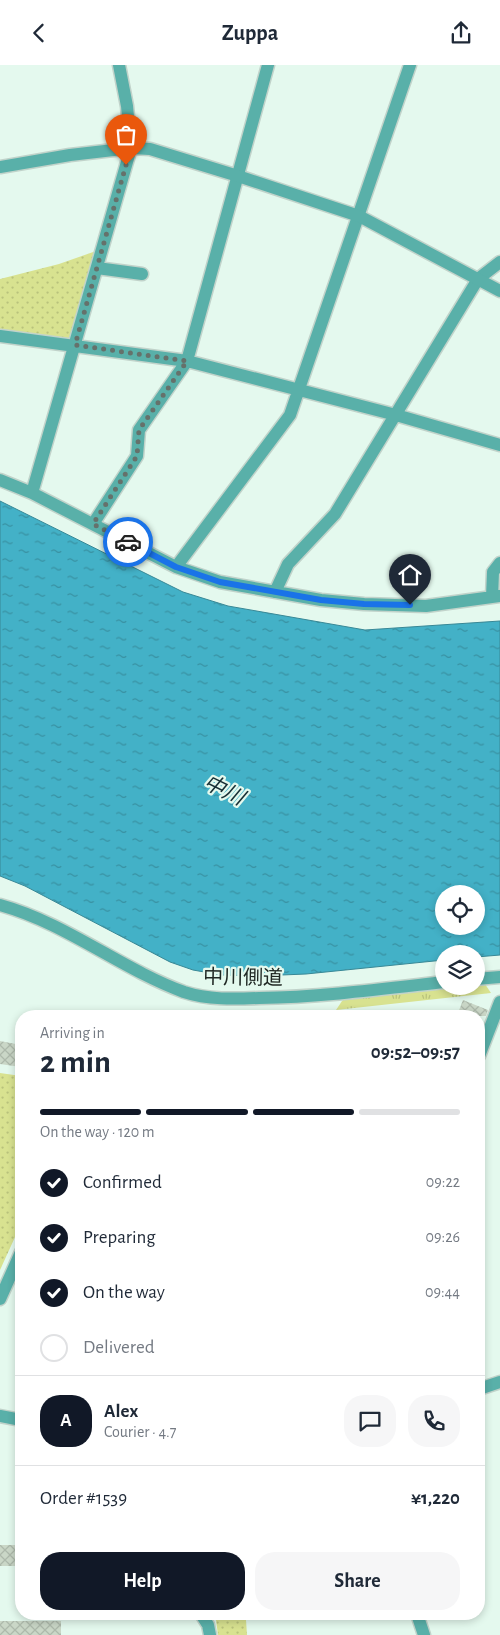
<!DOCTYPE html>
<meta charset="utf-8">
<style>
body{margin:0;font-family:"Alegreya Sans","Noto Sans JP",sans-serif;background:#f6f6f7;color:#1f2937;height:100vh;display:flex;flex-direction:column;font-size:19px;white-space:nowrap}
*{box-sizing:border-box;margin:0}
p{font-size:16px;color:#747a83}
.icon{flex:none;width:28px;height:28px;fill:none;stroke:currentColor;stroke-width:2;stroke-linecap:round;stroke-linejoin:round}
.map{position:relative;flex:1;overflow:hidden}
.details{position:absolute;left:15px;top:945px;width:470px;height:610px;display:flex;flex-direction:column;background:#fff;border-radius:20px;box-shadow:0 2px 8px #0003}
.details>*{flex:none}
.controls{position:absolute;left:435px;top:820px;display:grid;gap:10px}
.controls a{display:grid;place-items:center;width:50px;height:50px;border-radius:50%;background:#fff;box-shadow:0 2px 8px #0003;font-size:25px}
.pin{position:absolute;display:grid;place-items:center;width:42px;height:42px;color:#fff;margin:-51px -21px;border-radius:50% 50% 50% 0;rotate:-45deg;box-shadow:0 0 5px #0007}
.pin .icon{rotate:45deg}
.courier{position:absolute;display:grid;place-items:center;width:50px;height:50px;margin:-25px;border:4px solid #1a73e8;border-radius:50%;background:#fff;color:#222;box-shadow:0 1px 6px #0007}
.head em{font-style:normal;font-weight:700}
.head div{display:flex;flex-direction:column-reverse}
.head{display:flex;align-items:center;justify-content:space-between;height:85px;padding:0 25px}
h1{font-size:32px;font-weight:700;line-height:38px}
.bar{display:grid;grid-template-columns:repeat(4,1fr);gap:8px 5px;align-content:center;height:60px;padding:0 25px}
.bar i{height:6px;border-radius:4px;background:#e0e1e3}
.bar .active{background:#111827}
.bar p{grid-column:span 4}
.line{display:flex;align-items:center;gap:12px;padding:0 25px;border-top:1px solid #e0e1e3}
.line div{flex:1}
.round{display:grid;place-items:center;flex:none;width:52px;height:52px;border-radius:20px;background:#f6f6f7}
ol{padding:0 25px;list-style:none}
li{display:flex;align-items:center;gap:15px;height:55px}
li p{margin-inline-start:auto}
li .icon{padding:5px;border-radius:50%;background:#111827;color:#fff;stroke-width:4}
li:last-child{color:#747a83}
li i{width:28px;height:28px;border:2px solid #e0e1e3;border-radius:50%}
.button{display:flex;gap:10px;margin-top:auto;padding:10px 25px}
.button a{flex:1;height:58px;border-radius:20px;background:#111827;color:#fff;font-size:20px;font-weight:700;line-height:58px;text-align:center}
.button a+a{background:#f6f6f7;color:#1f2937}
header{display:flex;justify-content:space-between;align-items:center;height:65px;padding:0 25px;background:#fff;font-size:22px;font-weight:700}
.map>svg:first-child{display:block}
.grass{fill:url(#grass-tufts)}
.park{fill:url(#park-dots)}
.water{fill:url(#water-ripples);stroke:#388896;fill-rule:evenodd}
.building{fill:url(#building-cross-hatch)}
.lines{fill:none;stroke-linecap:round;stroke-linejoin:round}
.minor-casing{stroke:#c1d3ca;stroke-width:15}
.tertiary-casing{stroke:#c1d3ca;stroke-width:15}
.minor{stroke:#59b0a9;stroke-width:12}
.tertiary{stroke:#59b0a9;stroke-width:12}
.done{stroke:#65716b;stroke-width:5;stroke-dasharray:0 9}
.route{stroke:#1a73e8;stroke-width:6}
.labels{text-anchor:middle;stroke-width:4.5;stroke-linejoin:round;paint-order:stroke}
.street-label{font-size:20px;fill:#202824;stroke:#e4f9ee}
.water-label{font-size:21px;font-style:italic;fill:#162e34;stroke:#e4f9ee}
</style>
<header><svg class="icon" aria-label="back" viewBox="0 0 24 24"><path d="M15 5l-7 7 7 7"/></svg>Zuppa<svg class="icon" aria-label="share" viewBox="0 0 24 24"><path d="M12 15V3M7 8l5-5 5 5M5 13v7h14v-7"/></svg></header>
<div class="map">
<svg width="500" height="1570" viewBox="0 0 500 1570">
<defs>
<pattern id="grass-tufts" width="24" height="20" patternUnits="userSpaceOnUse" patternTransform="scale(1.25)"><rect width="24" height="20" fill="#d8e290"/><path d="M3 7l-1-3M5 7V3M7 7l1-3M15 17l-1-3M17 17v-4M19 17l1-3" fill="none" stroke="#b9c27c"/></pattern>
<pattern id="park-dots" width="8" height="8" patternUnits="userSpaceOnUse" patternTransform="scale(1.25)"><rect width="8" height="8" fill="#d8e290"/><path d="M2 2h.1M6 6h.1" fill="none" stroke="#b9c27c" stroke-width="1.8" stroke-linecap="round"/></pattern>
<pattern id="water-ripples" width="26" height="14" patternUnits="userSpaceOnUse" patternTransform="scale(1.25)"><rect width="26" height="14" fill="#43b1c7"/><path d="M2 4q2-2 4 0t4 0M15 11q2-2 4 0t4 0" fill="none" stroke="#3890a1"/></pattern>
<pattern id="building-cross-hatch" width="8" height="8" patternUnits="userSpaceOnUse" patternTransform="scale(1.25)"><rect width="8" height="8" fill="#cad7c7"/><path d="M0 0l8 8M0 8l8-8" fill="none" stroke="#adb9ab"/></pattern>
</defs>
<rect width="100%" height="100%" fill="#e4f9ee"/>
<path class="grass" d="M476,918l9,1 6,9 -155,17 6,-9 6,-5 97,-10h31z"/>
<path class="park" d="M96,186l-24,88 -72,-10v-50l59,-15z
M0,1008l21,3v148l-21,46z
M221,1552l3,3h22l1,15h-29l-2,-15z"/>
<path class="water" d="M0,436l183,91 45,14 137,24 135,-9v334l-24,2v-3h-32v6l-138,14 -49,2 -36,-1 -28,-5 -23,-8 -145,-76 -25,-10zM444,829h32v32h-32z"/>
<path class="building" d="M463,935l25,10 -2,6h-20l-8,-3z
M0,976l21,4v22l-21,-3z
M0,1480h21v21h-21z
M0,1556h61v14h-61z"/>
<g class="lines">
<defs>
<path id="minor" d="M97,203l45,6
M0,271l187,25 209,54 104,30
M0,415l32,13 144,74 44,15 101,18 43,4 62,2 74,-10
M32,428l99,-345 -4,-42 -8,-41
M93,459l44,-68 2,-26 48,-69 81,-296
M176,502l114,-152 120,-350
M275,527l13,-28 47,-50 143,-235 22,-17
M492,532l1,-25 7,-9
M0,840c66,18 121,64 184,87 24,8 51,7 75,6 62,-1 123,-9 185,-16
M476,914l24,-2
M479,991l21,-54
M0,1234l21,-47
M479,1324l21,-7
M0,1351l21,4
M201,1549l7,11 2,10"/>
<path id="tertiary" d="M0,102l70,-12 61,-7 19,1 88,27 121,40 141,75
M417,1549l7,21"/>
</defs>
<use href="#minor" class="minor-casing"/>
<use href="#tertiary" class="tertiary-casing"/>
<use href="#minor" class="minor"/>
<use href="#tertiary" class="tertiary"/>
</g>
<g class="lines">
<path class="done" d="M126,100l-51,180 112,16 -48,69 -2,26 -44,68 35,18"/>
<path class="route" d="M128,477l48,25 44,15 101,18 43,4 46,1"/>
</g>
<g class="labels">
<g class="street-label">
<text transform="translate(243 912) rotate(1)" y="7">中川側道</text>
</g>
<g class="water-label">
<text transform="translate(224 725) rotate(26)" y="7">中川</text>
</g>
</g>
</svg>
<div class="controls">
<a><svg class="icon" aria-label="locate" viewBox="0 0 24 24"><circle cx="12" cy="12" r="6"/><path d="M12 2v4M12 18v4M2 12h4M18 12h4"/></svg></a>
<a><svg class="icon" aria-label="layers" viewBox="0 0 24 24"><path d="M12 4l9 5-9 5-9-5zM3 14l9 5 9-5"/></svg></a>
</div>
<div class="pin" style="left:126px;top:100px;background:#ea580c"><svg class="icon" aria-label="bag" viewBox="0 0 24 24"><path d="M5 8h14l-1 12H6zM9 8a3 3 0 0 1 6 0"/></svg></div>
<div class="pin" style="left:410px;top:540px;background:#1f2937"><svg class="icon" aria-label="home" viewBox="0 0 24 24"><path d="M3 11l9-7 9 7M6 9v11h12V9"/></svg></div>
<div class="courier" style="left:128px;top:477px"><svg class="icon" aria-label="car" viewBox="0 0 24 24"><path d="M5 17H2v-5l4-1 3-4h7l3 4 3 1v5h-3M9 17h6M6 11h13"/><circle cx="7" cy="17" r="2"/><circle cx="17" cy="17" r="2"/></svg></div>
<section class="details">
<div class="head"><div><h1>2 min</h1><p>Arriving in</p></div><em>09:52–09:57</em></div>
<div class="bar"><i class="active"></i><i class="active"></i><i class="active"></i><i></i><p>On the way · 120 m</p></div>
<ol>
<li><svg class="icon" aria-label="check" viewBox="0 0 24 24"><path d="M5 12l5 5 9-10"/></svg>Confirmed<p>09:22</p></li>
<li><svg class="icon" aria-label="check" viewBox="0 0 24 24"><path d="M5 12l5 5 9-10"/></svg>Preparing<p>09:26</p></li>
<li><svg class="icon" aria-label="check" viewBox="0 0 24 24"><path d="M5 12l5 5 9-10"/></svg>On the way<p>09:44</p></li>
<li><i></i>Delivered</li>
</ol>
<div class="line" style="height:90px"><b class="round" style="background:#111827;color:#fff">A</b><div><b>Alex</b><p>Courier · 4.7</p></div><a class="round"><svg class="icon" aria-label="chat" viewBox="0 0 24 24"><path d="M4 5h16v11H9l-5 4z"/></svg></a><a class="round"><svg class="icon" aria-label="phone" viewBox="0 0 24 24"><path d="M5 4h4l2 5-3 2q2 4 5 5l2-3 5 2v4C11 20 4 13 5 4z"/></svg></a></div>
<div class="line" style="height:65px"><div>Order #1539</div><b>¥1,220</b></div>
<div class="button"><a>Help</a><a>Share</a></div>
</section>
</div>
